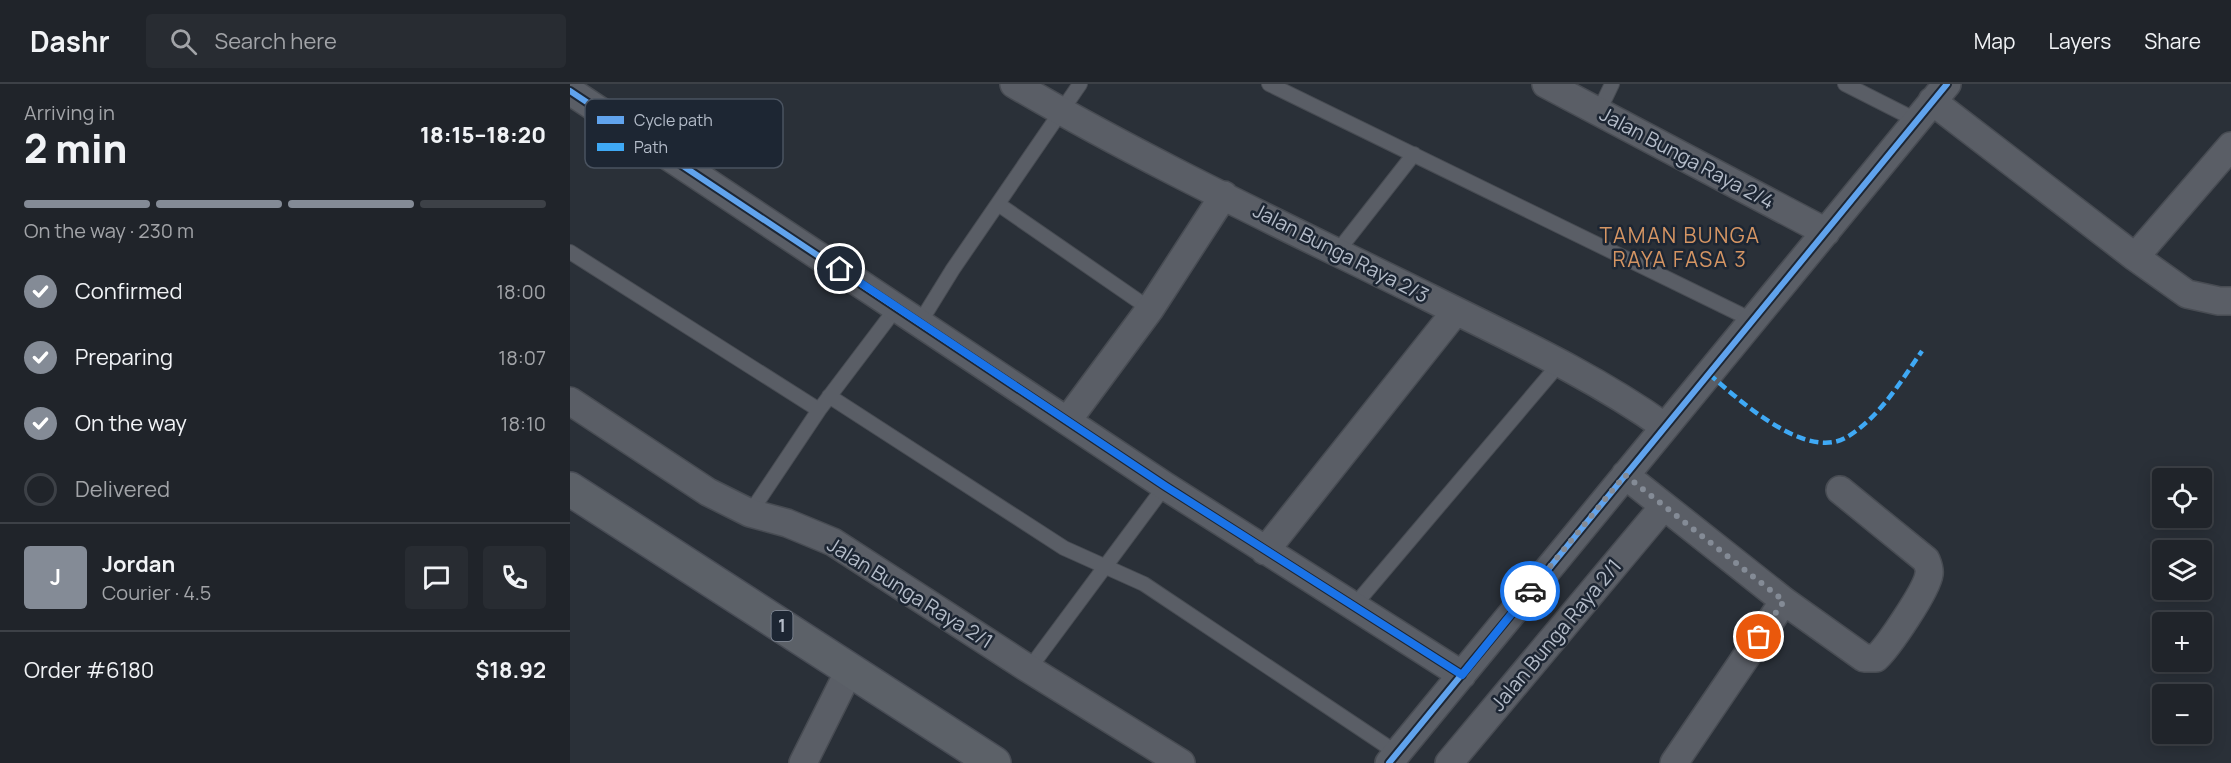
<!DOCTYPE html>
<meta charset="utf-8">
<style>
body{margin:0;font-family:Manrope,sans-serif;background:#282c32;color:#f1f3f6;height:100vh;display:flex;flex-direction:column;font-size:22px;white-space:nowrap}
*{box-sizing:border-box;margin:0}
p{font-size:20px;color:#a2a4a8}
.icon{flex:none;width:33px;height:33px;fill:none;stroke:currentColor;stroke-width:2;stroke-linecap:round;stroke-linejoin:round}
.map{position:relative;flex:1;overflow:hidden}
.panel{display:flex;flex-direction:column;background:#20242a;width:570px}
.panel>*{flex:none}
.tools{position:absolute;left:1582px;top:384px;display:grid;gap:12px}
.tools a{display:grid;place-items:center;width:60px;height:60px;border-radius:6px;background:#20242a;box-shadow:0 3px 15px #0003,0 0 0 2px #3d4147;font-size:30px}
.pin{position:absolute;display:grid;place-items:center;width:51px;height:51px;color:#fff;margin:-26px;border:3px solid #fff;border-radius:50%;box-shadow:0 2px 6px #0007}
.courier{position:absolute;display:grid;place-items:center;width:60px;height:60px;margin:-30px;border:4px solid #1a73e8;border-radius:50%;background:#fff;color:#222;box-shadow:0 2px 8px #0007}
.headline em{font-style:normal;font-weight:800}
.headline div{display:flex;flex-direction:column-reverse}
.headline{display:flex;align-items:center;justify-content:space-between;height:102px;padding:0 24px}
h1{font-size:39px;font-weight:800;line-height:45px}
.bar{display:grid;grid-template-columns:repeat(4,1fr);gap:9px 6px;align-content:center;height:72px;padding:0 24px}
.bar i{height:8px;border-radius:4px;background:#3d4147}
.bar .on{background:#848b96}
.bar p{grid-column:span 4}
.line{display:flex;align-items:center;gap:15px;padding:0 24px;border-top:2px solid #3d4147}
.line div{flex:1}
.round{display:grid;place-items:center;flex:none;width:63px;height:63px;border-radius:6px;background:#282c32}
ol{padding:0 24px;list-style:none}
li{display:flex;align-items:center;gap:18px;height:66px}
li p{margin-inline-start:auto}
li .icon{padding:6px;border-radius:50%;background:#848b96;color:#fff;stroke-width:4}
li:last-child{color:#a2a4a8}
li i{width:33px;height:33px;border:3px solid #3d4147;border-radius:50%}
header{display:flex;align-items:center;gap:36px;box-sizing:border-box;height:84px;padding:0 30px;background:#20242a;border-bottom:2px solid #3d4147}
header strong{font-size:28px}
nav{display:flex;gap:33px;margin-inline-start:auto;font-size:21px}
.search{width:420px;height:54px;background:#282c32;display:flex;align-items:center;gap:15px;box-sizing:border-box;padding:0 21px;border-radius:6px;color:#a2a4a8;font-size:22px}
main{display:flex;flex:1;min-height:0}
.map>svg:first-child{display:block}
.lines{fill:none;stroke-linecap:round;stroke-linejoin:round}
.service-casing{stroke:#484c53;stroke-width:16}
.minor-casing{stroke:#484c53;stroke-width:30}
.primary-casing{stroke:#484c55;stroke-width:36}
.service{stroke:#5a5e66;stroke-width:14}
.minor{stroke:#5a5e66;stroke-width:27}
.primary{stroke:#5c6168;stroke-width:33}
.quiet{stroke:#3fa9f5;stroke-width:4.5;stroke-dasharray:9 4.5;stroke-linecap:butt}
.cycleway-casing{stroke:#1d2633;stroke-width:10}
.cycleway{stroke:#60a3ed;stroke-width:6}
.done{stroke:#848b96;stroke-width:6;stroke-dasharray:0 10.8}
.route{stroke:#1a73e8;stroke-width:8}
.labels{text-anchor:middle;stroke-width:5;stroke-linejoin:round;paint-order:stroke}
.shield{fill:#1d2633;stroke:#878f9c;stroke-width:1.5}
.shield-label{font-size:18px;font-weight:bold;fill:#b4bcc9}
.street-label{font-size:20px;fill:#b4bcc9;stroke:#1d2633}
.neighbourhood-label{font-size:21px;letter-spacing:1.5px;fill:#d59563;stroke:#1d2633}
.key{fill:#1d2633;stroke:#4a5360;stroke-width:1.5}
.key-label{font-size:16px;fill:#b4bcc9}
</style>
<header>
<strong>Dashr</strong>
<div class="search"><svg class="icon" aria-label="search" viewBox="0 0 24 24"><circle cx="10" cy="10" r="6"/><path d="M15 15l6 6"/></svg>Search here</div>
<nav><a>Map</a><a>Layers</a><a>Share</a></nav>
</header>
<main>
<section class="panel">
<div class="headline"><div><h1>2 min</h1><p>Arriving in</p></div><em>18:15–18:20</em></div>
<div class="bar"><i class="on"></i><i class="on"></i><i class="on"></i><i></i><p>On the way · 230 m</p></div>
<ol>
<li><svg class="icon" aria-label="check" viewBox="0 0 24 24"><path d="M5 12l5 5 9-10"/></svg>Confirmed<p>18:00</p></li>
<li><svg class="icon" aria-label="check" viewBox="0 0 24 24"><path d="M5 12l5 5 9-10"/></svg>Preparing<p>18:07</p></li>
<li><svg class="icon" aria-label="check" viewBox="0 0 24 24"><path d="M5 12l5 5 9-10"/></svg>On the way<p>18:10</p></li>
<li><i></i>Delivered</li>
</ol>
<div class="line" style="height:108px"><b class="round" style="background:#848b96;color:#fff">J</b><div><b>Jordan</b><p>Courier · 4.5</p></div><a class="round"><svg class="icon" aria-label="chat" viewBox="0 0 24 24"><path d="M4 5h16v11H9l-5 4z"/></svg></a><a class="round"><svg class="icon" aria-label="phone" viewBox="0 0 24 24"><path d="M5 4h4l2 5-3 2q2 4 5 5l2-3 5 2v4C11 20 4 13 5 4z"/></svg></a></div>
<div class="line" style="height:78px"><div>Order #6180</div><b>$18.92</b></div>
</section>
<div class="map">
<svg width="1661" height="679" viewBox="0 0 1661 679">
<rect width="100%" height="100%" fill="#2a3038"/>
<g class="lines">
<defs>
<path id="service" d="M699,0l483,236
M1275,0l71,36
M1029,27l13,-27
M428,120l152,105
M0,168l249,158
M767,168l77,-98
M349,240l34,-55 127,-185
M259,312l235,152 80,36 253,169
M180,429l69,-103 78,-103
M783,523l207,-244
M459,585l136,-183"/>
<path id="minor" d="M444,0c134,79 277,145 416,214 80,40 162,77 235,129
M976,0l280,148
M0,7l595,395 297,189
M1362,17l203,156 52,37 32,7h12
M1565,173l96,-111
M0,317l138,91 42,21 37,10 46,19 196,127 152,94
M497,337l83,-112 74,-114
M1055,391l159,126 80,57h12c12,-11 51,-68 53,-84 1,-5 -1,-9 -3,-14l-86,-70
M695,467l191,-240
M233,679l47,-94
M819,679l558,-679
M879,679l215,-257
M1104,679l110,-162"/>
<path id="primary" d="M0,405l424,274"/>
</defs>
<use href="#service" class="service-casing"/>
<use href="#minor" class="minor-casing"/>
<use href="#primary" class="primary-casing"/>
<use href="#service" class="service"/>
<use href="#minor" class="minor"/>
<use href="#primary" class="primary"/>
<path class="quiet" d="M1139,290c29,25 97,88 138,63 33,-20 54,-56 75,-86"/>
<defs>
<path id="cycleway" d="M0,7l595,395 297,189
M819,679l558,-679"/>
</defs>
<use href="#cycleway" class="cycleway-casing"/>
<use href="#cycleway" class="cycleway"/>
</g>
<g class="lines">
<path class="done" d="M960,507l95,-116 159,126 -25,36"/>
<path class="route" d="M270,185l325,217 297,189 68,-84"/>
</g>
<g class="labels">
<rect class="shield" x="201.5" y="527" width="21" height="30" rx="4.5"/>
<g class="shield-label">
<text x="212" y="548">1</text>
</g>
<g class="street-label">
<text transform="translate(1117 74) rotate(28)" y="7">Jalan Bunga Raya 2/4</text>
<text transform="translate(771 169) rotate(27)" y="7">Jalan Bunga Raya 2/3</text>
<text transform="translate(340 509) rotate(32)" y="7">Jalan Bunga Raya 2/1</text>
<text transform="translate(986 551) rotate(-50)" y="7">Jalan Bunga Raya 2/1</text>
</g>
<g class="neighbourhood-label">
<text x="1110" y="159">TAMAN BUNGA<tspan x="1110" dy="24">RAYA FASA 3</tspan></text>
</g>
</g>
<rect x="15" y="15" width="198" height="69" rx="9" class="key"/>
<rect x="27" y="32" width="27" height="8" fill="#60a3ed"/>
<rect x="27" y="59" width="27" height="8" fill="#3fa9f5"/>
<g class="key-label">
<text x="64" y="42">Cycle path</text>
<text x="64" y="69">Path</text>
</g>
</svg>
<div class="tools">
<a><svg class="icon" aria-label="locate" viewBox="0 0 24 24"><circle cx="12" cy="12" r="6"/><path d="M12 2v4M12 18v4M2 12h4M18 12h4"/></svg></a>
<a><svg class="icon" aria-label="layers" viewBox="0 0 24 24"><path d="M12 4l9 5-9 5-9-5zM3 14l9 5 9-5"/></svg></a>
<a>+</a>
<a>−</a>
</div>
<div class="pin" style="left:1189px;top:553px;background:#ea580c"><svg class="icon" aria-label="bag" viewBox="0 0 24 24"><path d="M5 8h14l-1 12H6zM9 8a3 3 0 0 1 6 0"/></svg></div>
<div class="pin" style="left:270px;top:185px;background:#1f2937"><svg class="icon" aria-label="home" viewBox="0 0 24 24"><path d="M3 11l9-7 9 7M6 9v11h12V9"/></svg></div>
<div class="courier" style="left:960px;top:507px"><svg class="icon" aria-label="car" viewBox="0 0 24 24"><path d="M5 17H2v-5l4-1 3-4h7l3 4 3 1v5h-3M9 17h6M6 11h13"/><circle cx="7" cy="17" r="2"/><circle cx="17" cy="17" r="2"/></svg></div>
</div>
</main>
